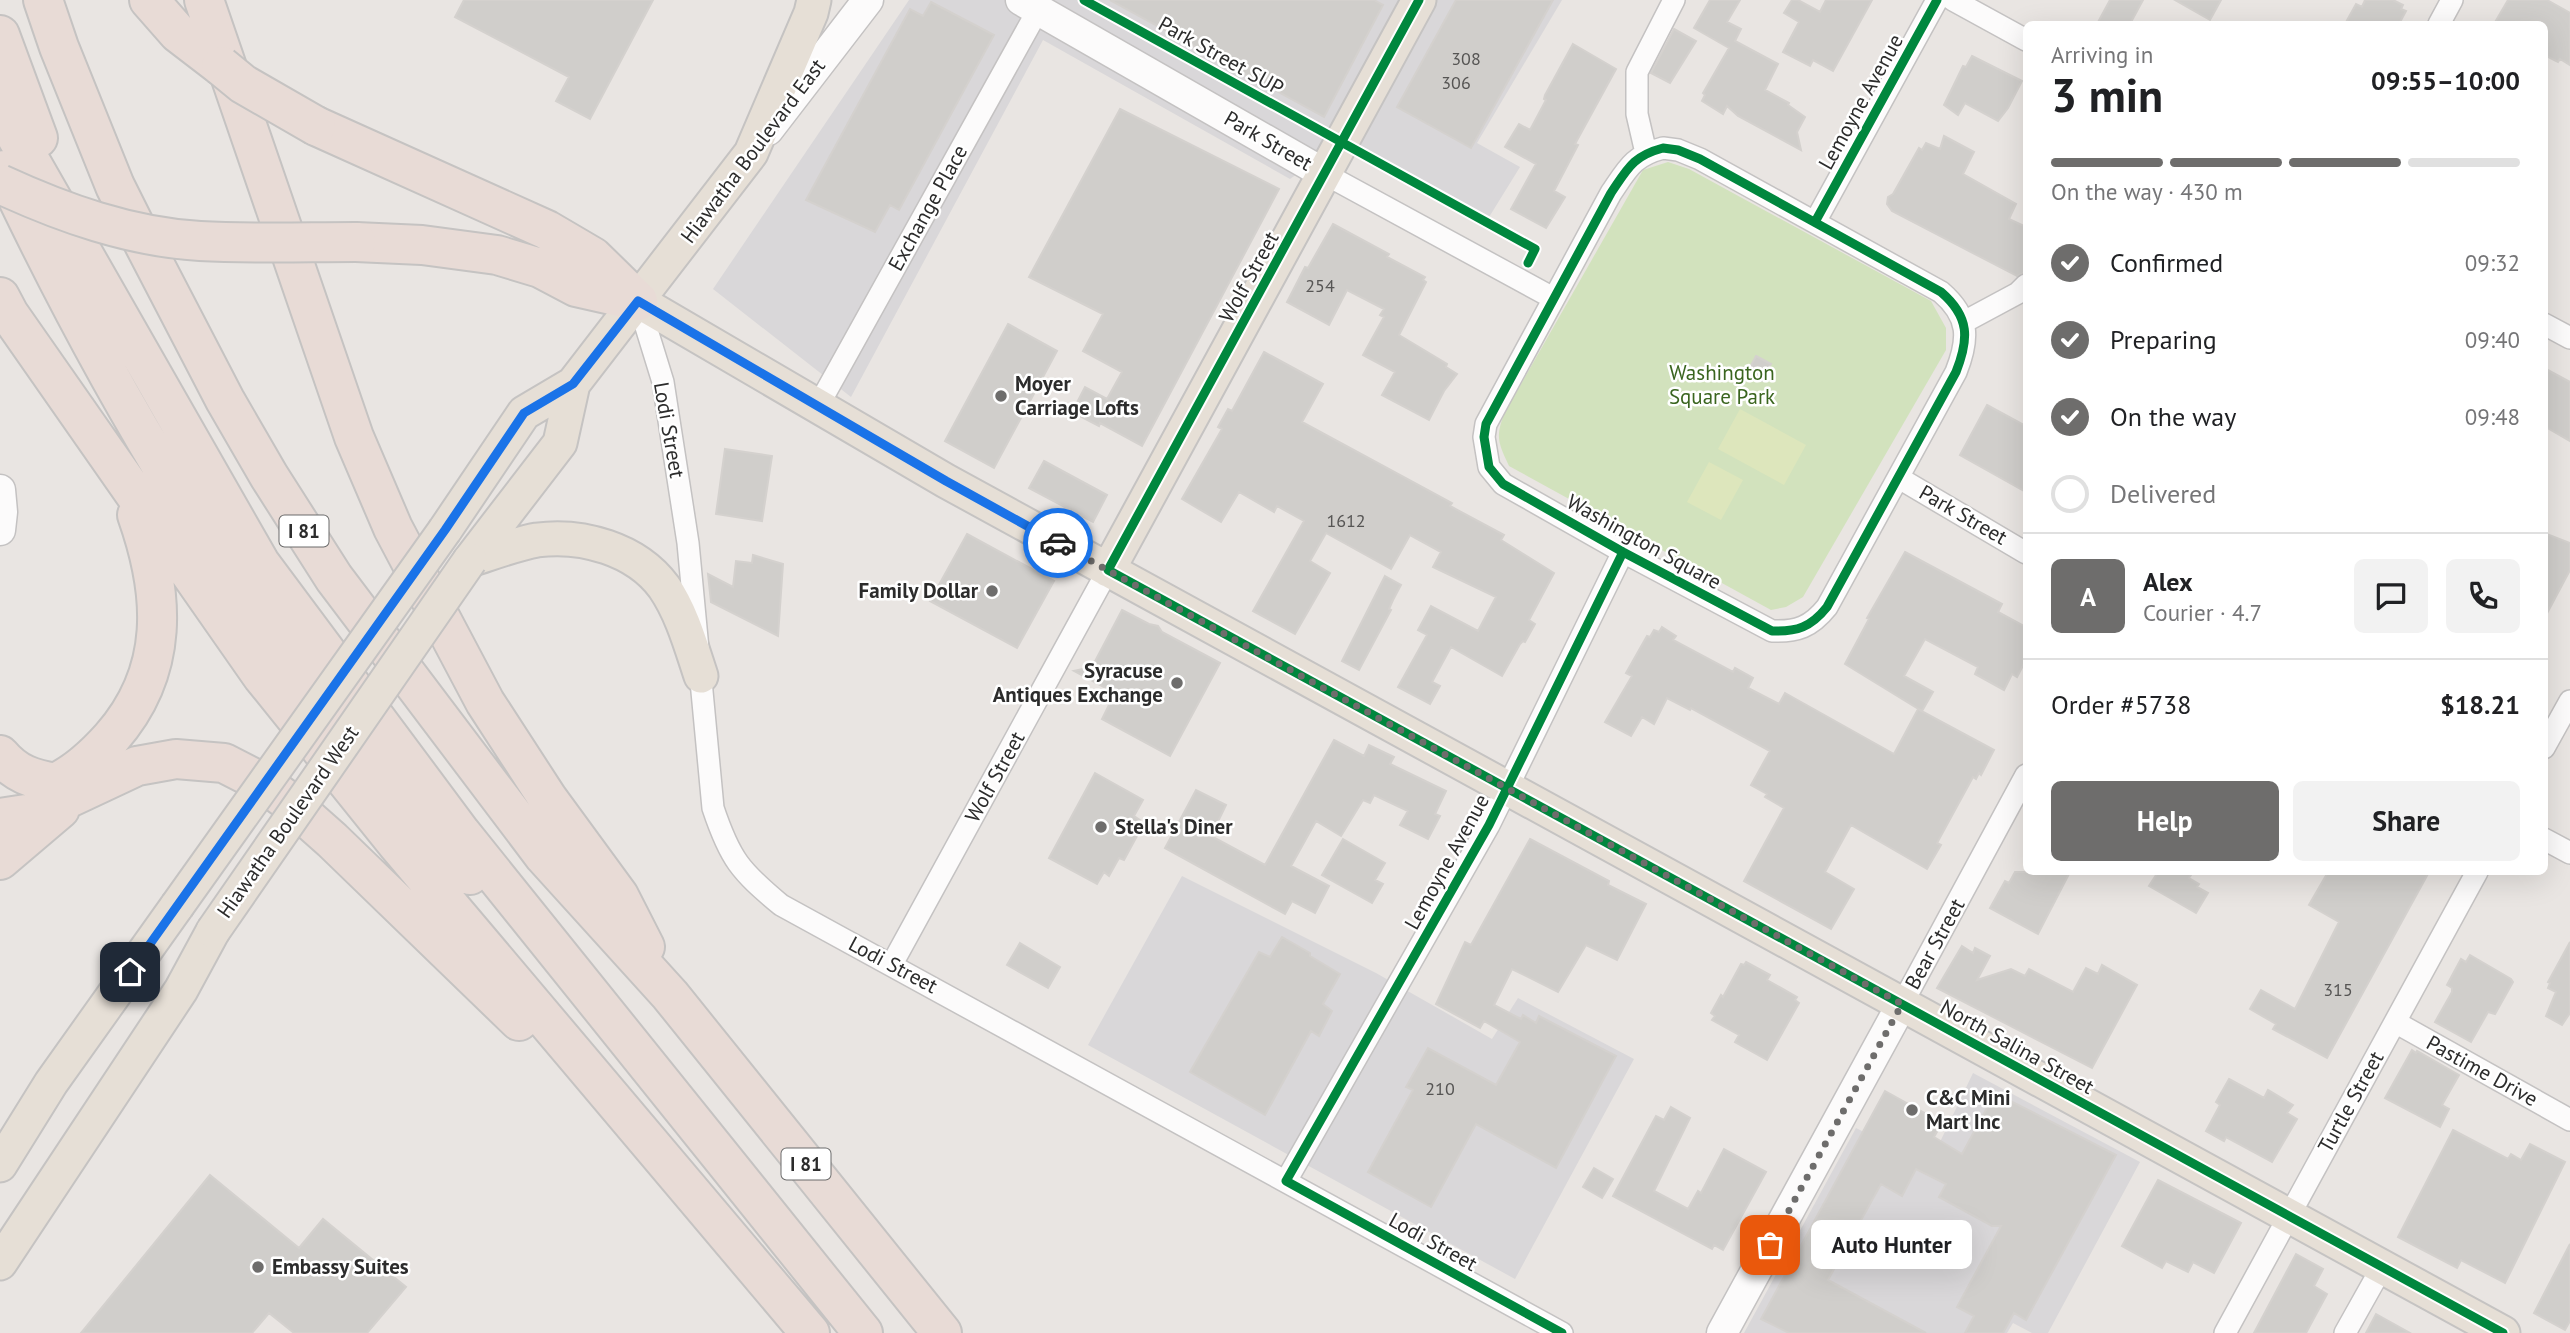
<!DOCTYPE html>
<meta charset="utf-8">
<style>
body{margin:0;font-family:"PT Sans",sans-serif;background:#f2f2f2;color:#202124;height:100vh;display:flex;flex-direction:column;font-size:26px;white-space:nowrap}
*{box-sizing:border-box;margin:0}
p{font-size:23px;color:#757577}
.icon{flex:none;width:38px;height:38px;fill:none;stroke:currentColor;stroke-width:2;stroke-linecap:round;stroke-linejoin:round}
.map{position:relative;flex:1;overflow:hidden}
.drawer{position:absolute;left:2023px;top:21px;width:525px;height:854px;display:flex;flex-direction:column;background:#fff;border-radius:10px;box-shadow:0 7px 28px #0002}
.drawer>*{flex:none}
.pin{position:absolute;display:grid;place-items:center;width:60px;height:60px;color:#fff;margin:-30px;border-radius:14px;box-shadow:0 4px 10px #0006}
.courier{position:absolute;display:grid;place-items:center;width:70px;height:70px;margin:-35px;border:5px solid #1a73e8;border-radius:50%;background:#fff;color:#222;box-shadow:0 2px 9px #0007}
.bubble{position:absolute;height:49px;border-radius:10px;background:#fff;box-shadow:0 7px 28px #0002;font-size:23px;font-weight:700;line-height:49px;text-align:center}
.head em{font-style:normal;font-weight:700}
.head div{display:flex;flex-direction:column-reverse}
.head{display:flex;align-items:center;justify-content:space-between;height:119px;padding:0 28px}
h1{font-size:46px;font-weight:700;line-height:52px}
.bar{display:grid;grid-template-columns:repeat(4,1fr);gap:10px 7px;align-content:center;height:84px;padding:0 28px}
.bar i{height:9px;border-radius:5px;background:#e0e0e0}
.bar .selected{background:#6e6d6c}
.bar p{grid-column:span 4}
.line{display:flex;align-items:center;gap:18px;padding:0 28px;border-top:2px solid #e0e0e0}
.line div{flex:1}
.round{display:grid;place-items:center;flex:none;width:74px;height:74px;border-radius:10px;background:#f2f2f2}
ol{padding:0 28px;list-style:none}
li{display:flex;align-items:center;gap:21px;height:77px}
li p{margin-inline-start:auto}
li .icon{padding:7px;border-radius:50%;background:#6e6d6c;color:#fff;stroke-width:4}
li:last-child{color:#757577}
li i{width:38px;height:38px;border:4px solid #e0e0e0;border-radius:50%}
.action{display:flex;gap:14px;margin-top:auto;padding:14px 28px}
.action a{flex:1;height:80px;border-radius:10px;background:#6e6d6c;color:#fff;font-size:28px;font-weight:700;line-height:80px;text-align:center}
.action a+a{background:#f2f2f2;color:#202124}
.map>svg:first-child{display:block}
.industrial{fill:#d9d7d9}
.green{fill:#d2e2bd}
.pitch{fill:#dde6bc}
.building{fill:#d0cecb;stroke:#d4d1ce;stroke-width:2}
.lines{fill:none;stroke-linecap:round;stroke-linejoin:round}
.street-casing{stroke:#c4c2c2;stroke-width:24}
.secondary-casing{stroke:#c4c2c2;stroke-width:33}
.primary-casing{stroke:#c5c3c2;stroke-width:37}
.highway-casing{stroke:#c5c3c2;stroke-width:42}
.street{stroke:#fcfbfb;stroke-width:21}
.secondary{stroke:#fcfbfb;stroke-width:30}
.primary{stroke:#e6dfd6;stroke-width:33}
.highway{stroke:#e8dbd6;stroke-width:38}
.primary-bridge-casing{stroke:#c5c3c2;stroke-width:37;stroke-linecap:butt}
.highway-bridge-casing{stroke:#c5c3c2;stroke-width:42;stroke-linecap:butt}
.primary-bridge{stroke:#e6dfd6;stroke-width:33}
.highway-bridge{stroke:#e8dbd6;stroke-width:38}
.cycleway-casing{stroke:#fff;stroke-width:13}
.cycleway{stroke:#00873e;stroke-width:9}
.done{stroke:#6e6d6c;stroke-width:7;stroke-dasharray:0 12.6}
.route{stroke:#1a73e8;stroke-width:9}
.poi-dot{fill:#6e6d6c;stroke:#fff;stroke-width:2.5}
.labels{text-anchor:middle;stroke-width:5;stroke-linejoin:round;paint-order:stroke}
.number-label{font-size:18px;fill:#565554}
.shield{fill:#fff;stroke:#6b6b6b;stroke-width:2}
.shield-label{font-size:19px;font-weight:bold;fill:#2c2c2c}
.street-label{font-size:21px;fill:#2c2c2c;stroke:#fff}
.park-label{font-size:21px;fill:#3a651f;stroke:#fff}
.poi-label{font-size:21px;font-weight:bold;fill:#2c2c2c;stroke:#fff;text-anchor:start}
</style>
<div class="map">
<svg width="2570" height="1333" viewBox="0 0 2570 1333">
<rect width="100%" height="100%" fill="#e9e5e2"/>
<path class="industrial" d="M909,0h492l-60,143 -51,36 -247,-139 -192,357 -138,-108z
M1435,0h127l-85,143 43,24 -34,55 -134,-74z
M1182,876l194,97 116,66 26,-41 116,61 -119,220 -427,-234z
M1973,1073l167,89 -92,171h-16l-19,-10 -6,10h-263l112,-205 73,37z"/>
<path class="green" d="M1668,162l21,7 242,132 15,27v22l-143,247 -17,10 -15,3 -262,-144c-11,-23 -14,-30 -4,-54l138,-242z"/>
<path class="pitch" d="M1740,409l66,36 -22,40 -66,-36z
M1709,462l34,18 -22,40 -34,-18z"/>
<path class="building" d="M464,0h189l-63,119 -34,-18 13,-24 -114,-60z
M1110,0h264l9,5 -59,112z
M1456,0h97l-82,148 -74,-41z
M1710,0h30l-13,22 14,7 -6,12 43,23 -13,26 24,13 -1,2 17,12 -8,15 4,18 -63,-34 -11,-10 -4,8 -21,-13 3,-6 -2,-2 26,-45 -35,-20z
M1792,0h6l22,12 6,-12h46l-39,71 -20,-11 -3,6 -27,-14 16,-30 -15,-9z
M2110,0h33l-13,24h-33z
M2175,0h46l-11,20z
M2365,0h28l10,5 -2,4 5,2 -7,13h-54l11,-20 6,3z
M2508,0h39l23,13v52l-10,-6 -2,3 -14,-7v-31h-50z
M931,2l63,33 -95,175 -9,-5 -15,27 -69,-32 104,-191 13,7z
M1674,29l22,12 -26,42 -19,-10z
M1573,44l43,25 -41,75 3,1 -24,46 11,6 -19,31 -35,-19 25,-45 -31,-17 14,-23 11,6 16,-30 -2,-1 1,-4z
M1972,56l50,25 -14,27 -10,13 -33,-18 -7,12 -14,-10 19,-39 3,1z
M1120,109l159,80 -137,257 -42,-23 -1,3 -27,-14 13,-25 22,12 15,-27 -39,-21 20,-37 -74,-37z
M1944,136l30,16 -11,22 53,30 -7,15 17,8v45l-9,4 -125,-65 -5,-7 1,-7 5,-3 26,-46 3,2 4,-7 14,6z
M1333,224l56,30 -2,3 38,20 -2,3 3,2 -27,53 48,29 -1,3 11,7 -13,17 -15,29 -47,-25 13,-23 -32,-17 21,-38 -4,-2 4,-6 -37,-19 -18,35 -42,-23 18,-35 3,1z
M1008,324l49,27 -63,117 -49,-27z
M1264,352l59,32 -21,38 150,81 -2,3 54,29 -3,5 53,33 -25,47 6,4 -10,18 -2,-1 -3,3 -18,32 -51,-29 -19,35 8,4 -10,18 -32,-17 29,-52 -9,-5 13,-24 47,25 18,-34 -63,-30 8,-15 -31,-17 -19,34 -65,-36 -16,28 20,12 -35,61 -42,-23 51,-90 -27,-15 -3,6 -35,-20 -18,30 -39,-23 40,-70 -4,-2 10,-18 4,2z
M1756,356l15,8 -9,17 -15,-8z
M2544,368l26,14v59l-26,-15z
M1987,405l39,21v66l-66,-37z
M725,449l47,7 -10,65 -46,-7z
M1044,461l63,34 -14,27 -64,-34z
M2544,533l26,10v27l-26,49z
M967,534l87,47 -37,67 -87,-47z
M1905,552l97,52 -4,8 28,15v33l-9,17 -5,-3 -8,16 -29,-16 3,-7 -53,-28 -21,37 29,16 -11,19 -77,-47 24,-45 -2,-1z
M753,555l30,9 -5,72 -67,-34 -3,-28 25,13 3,-26 16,2z
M1385,576l16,9 -8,15 -4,9 2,1 -32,60 -17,-9z
M1122,610l27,14 9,2 4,6 58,31 -50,93 -68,-37 13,-26 -41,-22 18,-4z
M1662,627l14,9 -3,4 60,32 2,-4 18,10 -5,10 31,16 6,-11 109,61 24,-45 76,41 -13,25 -2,-2 -3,6 -3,-2 -36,66 4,2 -14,24 -76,-44 -26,47 29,17 -23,40 -87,-48 40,-73 -19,-11 2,-3 -16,-9 19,-34 -79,-43 -1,2 -23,-12 -13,26 -12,-7 -11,19 -26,-14 27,-46 -6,-3 21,-37 3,1 4,-7 5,2z
M1334,740l30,16 5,-11 25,12 -4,7 56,27 -11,23 5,2 -12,23 -28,-14 8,-14 -34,-16 -4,8 -7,-3 -22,36 -25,-15 -25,45 38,20 -14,27 -23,-12 -7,13 -120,-66 31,-58 30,15 -15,31 54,29z
M1095,773l48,27 -9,16 6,4 -8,14 5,2 -13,24 -5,-2 -10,18 -5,-4 -7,12 -48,-26z
M1343,839l42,24 -10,17 8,4 -11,19 -50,-28z
M1530,839l79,42 -1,4 38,19 -29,56 -31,-15 -28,47 -46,-23 -18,36 27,14 2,-4 13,8 3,-7 77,40 -60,112 -80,-44 -45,83 -63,-35 45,-82 -7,-3 22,-39 68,37 24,-43 -36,-21 -4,7 -44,-24 29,-62 6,3z
M2015,872h55l-32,62 -48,-26 15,-27 4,2z
M2158,872h35l-4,6 10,6 -2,3 11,6 -12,20 -47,-27z
M2328,872h101l-102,186 -54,-29 3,-5 -26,-15 11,-19 34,19 44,-87 -30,-17z
M1282,937l28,16v3l30,18 -17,30 9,7 -13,25 -8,-5 -46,84 -75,-43 69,-120 11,5z
M2570,942v71l-8,12 -16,-9 10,-24 -8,-4 2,-5 -2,-1z
M1020,943l40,24 -12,21 -41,-23z
M1962,946l11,7 2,-5 15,8 -13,24 34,-11 14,7 4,-7 44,23 13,-24 12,6 4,-9 35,20 -45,83 -155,-80z
M2470,955l41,24 2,3 -18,32 -7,-2 -17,30 -36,-20 17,-30v-4l-5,-3 14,-26 5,3z
M1746,962l24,13 -3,5 30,17 -2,3 4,3 -32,57 -32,-18 4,-7 -27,-15 3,-4 -4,-3 10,-18 2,2 18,-33 3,1z
M2412,1050l4,3 1,-2 42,24 -17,30 7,4 -9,18 -55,-29z
M2229,1079l35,19 4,-8 25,15 -6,8 10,6 -25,43 -46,-25 -2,4 -18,-10 14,-26 -4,-3z
M1885,1091l52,29 -4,7 5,3 -4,7 28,17 33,-61 121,62 -90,165 -12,-7 -11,20h-38l9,-17 -17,-9 44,-81h-9l-53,-29 7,-13 -30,-15 -14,27 -21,-12 -53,96 98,53h-137l-28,-14z
M1671,1107l19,11 -36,73 34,18 10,-18 3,2 23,-44 42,23 -43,78 -9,-5 -2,4 -99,-53 43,-80 8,4z
M2453,1130l55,29 3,-5 10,6 9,-16 35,18 -60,121 -44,-23 -4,8 -59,-31z
M1594,1168l19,11 -11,19 -19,-11z
M210,1175l89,73 24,-29 83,68 -39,46h-73l-25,-20 -17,20h-171z
M2158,1180l83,43 -27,50 -21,-11 -5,10 -22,-11 -4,7 -40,-22z
M2570,1244v77l-5,9 -31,-17z
M2296,1254l27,15 -9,17 13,8 -21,39h-52z
M2376,1314l34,19h-44z"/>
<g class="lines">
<defs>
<path id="street" d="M1953,0l73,40
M2439,24l13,-24
M1663,148l15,2 22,9 241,133c29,25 28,47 15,80l-129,235c-16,20 -30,25 -55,24l-149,-79 -120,-68 -14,-17 -5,-30 2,-13 125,-231c17,-25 22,-37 52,-45z
M1646,153l-9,-39v-42l37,-72
M1325,174l228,124
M1815,222l122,-222
M638,301l25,81 25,161 25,265c17,51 27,63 68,97l781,428
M1964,322l54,-29 8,-8
M2544,324l26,14
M818,406l220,-396
M1899,478l127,75
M2544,748l26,-47
M2544,839l26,14
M892,964l216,-394
M1902,1004l124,-229
M2395,1022l175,98
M1286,1181l203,-356 134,-273
M2225,1333l252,-461
M2345,1333l37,-66"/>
<path id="secondary" d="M1021,0l304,174
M768,130l100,-130
M0,490l2,22 -2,18
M1722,1333l180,-329"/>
<path id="primary" d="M638,301l308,180 1557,852
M445,530l79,-117 49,-29 178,-231 60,-140 3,-13
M470,560c22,-7 45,-16 67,-20 45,-6 99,9 127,47 18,26 27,59 37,89
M470,560l90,-117 13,-59
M1108,570l311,-570
M0,1165l51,-82 126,-177
M0,1263l181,-273 32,-59"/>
<path id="highway" d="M43,0l16,47 56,139 30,60 80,154 44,76 65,102 210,278 126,139 272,338
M149,0l29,33 43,33
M204,0l150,437 39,91 92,174 63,97 71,97 26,51
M0,35l38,103
M0,108l260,455 201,270 402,500
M316,126l231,104 46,27 45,44
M4,170c80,170 172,333 282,486 34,47 67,95 106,139 24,29 51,54 78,80
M356,242l66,3 75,10 43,13 36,19 62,14
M0,297l9,17 253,362 136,169 412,488
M0,755c16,19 32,24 56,28
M48,786c24,-9 46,-29 63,-48 59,-67 54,-144 26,-223
M0,818l39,-6 98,-46 39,-7 48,4 41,21 23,17 44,39 187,181
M0,860l60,-51"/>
</defs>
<use href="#street" class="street-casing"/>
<use href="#secondary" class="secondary-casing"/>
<use href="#primary" class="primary-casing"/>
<use href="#highway" class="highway-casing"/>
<use href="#street" class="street"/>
<use href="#secondary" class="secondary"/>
<use href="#primary" class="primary"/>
<use href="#highway" class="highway"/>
<defs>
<path id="primary-bridge" d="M177,906l268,-376
M213,931l257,-371"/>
<path id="highway-bridge" d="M221,66l22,18 73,42
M0,184c63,29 130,53 200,57 52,3 105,1 156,1"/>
</defs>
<use href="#primary-bridge" class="primary-bridge-casing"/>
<use href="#highway-bridge" class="highway-bridge-casing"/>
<use href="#primary-bridge" class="primary-bridge"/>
<use href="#highway-bridge" class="highway-bridge"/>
<defs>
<path id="cycleway" d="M1084,0l451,249 -7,14
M1419,0l-311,570 1395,763
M1663,148l15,2 22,9 241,133c29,25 28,47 15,80l-129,235c-16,20 -30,25 -55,24l-149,-79 -120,-68 -14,-17 -5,-30 2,-13 125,-231c17,-25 22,-37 52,-45z
M1815,222l122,-222
M1562,1333l-276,-152 203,-356 134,-273"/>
</defs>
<use href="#cycleway" class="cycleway-casing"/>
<use href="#cycleway" class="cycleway"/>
</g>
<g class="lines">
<path class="done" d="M1058,543l844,461 -132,241"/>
<path class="route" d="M130,972l315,-442 79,-117 49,-29 65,-83 308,180 112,62"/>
</g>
<g class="poi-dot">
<circle cx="1001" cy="396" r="7"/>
<circle cx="992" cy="591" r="7"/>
<circle cx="1177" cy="683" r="7"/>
<circle cx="1101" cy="827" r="7"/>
<circle cx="1912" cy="1110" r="7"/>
<circle cx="258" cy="1267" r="7"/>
</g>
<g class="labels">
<g class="number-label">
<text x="1466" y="65">308</text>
<text x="1456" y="89">306</text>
<text x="1320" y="292">254</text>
<text x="1346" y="527">1612</text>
<text x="2338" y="996">315</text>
<text x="1440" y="1095">210</text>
</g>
<g class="shield">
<rect x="279.5" y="515.5" width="49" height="31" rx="5"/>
<rect x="781.5" y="1148.5" width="49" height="31" rx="5"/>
</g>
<g class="shield-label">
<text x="304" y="538">I 81</text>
<text x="806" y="1171">I 81</text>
</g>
<g class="street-label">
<text transform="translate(1221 56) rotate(29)" y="7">Park Street SUP</text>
<text transform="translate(1861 102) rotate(-61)" y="7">Lemoyne Avenue</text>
<text transform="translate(1268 141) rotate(30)" y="7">Park Street</text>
<text transform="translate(753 151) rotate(-53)" y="7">Hiawatha Boulevard East</text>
<text transform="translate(928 208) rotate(-61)" y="7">Exchange Place</text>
<text transform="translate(1249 277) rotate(-61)" y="7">Wolf Street</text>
<text transform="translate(669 430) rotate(80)" y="7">Lodi Street</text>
<text transform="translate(1963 515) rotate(30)" y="7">Park Street</text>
<text transform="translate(1644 542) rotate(29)" y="7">Washington Square</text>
<text transform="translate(995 777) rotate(-61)" y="7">Wolf Street</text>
<text transform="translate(288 822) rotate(-55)" y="7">Hiawatha Boulevard West</text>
<text transform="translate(1447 862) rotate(-61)" y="7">Lemoyne Avenue</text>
<text transform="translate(1935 944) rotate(-61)" y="7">Bear Street</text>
<text transform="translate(893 965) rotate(28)" y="7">Lodi Street</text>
<text transform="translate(2017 1047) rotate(29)" y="7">North Salina Street</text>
<text transform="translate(2482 1071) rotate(29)" y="7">Pastime Drive</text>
<text transform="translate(2351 1102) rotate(-61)" y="7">Turtle Street</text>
<text transform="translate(1433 1242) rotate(29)" y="7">Lodi Street</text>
</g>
<g class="park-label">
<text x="1722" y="380">Washington<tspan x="1722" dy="24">Square Park</tspan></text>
</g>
<g class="poi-label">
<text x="1015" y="391">Moyer<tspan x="1015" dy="24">Carriage Lofts</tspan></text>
<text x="978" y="598" text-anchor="end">Family Dollar</text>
<text x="1163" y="678" text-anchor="end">Syracuse<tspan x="1163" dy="24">Antiques Exchange</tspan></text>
<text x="1115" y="834">Stella's Diner</text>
<text x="1926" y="1105">C&amp;C Mini<tspan x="1926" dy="24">Mart Inc</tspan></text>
<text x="272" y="1274">Embassy Suites</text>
</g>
</g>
</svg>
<div class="pin" style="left:1770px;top:1245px;background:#ea580c"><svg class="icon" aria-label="bag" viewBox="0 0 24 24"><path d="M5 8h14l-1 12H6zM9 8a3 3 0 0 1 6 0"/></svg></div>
<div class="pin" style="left:130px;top:972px;background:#1f2937"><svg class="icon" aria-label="home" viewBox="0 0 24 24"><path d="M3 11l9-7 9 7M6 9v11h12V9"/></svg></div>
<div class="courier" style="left:1058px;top:543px"><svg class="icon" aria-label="car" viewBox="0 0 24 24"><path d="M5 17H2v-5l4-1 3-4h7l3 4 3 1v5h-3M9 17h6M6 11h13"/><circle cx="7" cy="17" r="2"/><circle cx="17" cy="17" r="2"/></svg></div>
<div class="bubble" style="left:1811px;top:1220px;width:161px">Auto Hunter</div>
<section class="drawer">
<div class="head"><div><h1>3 min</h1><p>Arriving in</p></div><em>09:55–10:00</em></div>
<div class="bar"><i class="selected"></i><i class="selected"></i><i class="selected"></i><i></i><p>On the way · 430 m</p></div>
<ol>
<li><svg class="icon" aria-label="check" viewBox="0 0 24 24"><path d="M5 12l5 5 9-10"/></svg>Confirmed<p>09:32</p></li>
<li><svg class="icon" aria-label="check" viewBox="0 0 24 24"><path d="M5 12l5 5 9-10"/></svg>Preparing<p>09:40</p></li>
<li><svg class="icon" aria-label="check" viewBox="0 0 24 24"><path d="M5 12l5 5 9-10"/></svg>On the way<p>09:48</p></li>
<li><i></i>Delivered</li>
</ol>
<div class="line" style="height:126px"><b class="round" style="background:#6e6d6c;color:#fff">A</b><div><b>Alex</b><p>Courier · 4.7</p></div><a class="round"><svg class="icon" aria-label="chat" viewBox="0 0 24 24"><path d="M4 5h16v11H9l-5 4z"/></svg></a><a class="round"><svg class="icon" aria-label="phone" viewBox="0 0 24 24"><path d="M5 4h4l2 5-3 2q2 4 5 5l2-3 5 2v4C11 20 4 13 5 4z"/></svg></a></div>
<div class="line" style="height:91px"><div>Order #5738</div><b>$18.21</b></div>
<div class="action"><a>Help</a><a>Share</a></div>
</section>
</div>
